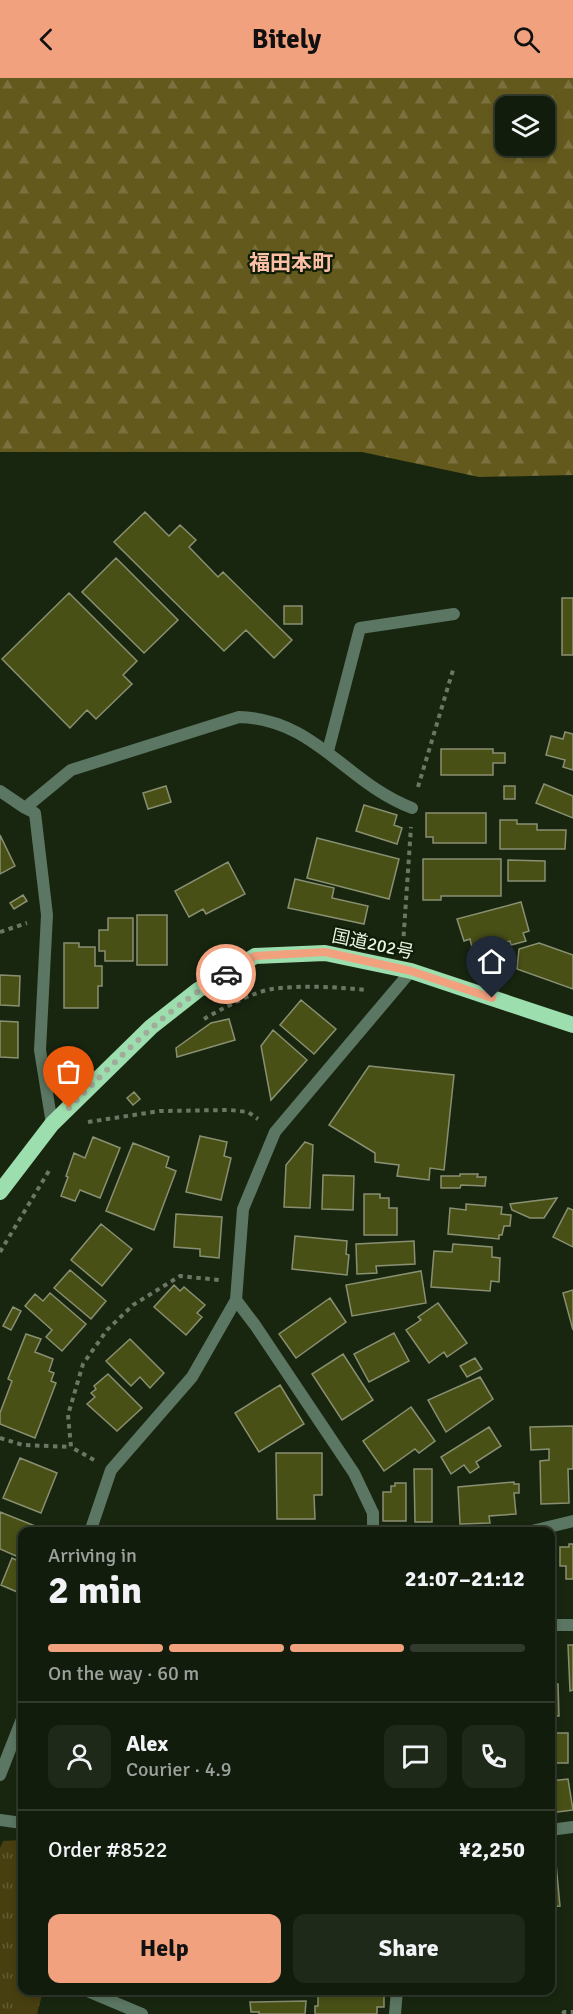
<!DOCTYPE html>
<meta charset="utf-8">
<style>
body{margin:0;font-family:Signika,"Noto Sans JP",sans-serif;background:#1f291a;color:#f1f3f6;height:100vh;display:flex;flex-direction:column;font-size:22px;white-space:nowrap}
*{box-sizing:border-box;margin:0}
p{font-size:20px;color:#9ca19d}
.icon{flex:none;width:33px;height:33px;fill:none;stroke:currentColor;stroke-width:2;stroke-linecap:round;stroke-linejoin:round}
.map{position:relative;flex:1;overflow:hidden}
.drawer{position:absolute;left:18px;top:1449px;width:537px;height:468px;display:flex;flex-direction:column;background:#121c0c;border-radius:12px;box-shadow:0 3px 9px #0003,0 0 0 2px #313a2d}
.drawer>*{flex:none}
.buttons{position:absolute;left:495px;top:18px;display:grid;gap:12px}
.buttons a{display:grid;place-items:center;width:60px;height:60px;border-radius:12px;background:#121c0c;box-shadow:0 3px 9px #0003,0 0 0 2px #313a2d;font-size:30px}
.pin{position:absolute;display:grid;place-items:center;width:51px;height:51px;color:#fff;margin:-62px -26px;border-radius:50% 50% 50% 0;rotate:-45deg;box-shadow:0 0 6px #0007}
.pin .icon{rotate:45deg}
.courier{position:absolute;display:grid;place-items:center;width:60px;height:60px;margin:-30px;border:4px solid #f2a17e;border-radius:50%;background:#fff;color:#222;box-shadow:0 2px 8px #0007}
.overview em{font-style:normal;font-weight:700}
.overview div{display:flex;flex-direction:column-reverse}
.overview{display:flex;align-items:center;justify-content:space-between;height:102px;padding:0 30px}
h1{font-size:39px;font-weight:700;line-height:45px}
.bar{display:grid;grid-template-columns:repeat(4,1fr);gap:9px 6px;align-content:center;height:72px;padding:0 30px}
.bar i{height:8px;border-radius:4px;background:#313a2d}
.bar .active{background:#f2a17e}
.bar p{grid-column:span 4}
.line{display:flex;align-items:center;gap:15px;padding:0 30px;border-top:2px solid #313a2d}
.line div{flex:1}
.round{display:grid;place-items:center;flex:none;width:63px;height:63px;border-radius:12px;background:#1f291a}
.action{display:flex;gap:12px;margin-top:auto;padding:12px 30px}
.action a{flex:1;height:69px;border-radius:12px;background:#f2a17e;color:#111;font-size:24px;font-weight:700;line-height:69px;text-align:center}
.action a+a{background:#1f291a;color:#f1f3f6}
header{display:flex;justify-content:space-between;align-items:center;height:78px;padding:0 30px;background:#f2a17e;color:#111;font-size:27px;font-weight:700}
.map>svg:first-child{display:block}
.grass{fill:url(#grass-tufts)}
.forest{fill:url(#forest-firs);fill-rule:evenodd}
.building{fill:#485016;stroke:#898f71;stroke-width:1.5}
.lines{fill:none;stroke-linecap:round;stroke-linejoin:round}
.path{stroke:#6b7764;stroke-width:4;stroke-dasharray:4.5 4.5;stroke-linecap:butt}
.service{stroke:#5b7662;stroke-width:12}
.minor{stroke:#5b7662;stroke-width:12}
.trunk{stroke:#9ddeaf;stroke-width:16}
.done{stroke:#a0ac9a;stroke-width:6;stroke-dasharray:0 10.8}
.route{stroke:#f2a17e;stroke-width:8}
.labels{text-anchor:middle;stroke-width:4.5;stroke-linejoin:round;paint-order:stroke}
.street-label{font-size:18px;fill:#eaf4e5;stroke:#0f1d07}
.quarter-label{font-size:21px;font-weight:bold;fill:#fdbfa5;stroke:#0f1d07}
</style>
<header><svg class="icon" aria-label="back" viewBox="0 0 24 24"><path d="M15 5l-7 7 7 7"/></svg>Bitely<svg class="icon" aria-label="search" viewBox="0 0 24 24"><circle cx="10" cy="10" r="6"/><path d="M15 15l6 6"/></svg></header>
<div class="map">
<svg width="573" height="1936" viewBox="0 0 573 1936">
<defs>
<pattern id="grass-tufts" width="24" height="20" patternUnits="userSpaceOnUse" patternTransform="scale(1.5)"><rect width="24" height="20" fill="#473f10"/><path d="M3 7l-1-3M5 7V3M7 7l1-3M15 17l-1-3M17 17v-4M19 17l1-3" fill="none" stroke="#625b33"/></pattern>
<pattern id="forest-firs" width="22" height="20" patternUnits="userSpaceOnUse" patternTransform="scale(1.5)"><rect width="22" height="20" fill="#64591d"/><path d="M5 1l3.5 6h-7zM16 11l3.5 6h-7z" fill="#7a713e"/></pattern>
</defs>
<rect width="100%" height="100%" fill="#182610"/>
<path class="grass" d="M22,1762v150l21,1 -6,23h-37v-166l3,-7z"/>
<path class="forest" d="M0,0h573v397l-94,2 -117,-25h-362zM506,28h38v40h-38z"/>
<path class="building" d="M145,434l24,24 11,-11 16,15 -7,7 29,30 5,-5 69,68 -18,18 -28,-28 -22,21 -110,-109z
M116,480l62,62 -34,33 -62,-61z
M69,515l68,68 -14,14 9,9 -36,35 -9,-9 -17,18 -68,-69z
M562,520h11v57h-11z
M284,528h18v18h-18z
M565,654l8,2v36l-10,-3 2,-7 -19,-5 5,-19 12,3z
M441,671h52v4h12v10h-12v12h-52z
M544,706l29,12v22l-37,-15z
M166,708l5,16 -23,7 -5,-16z
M504,708h11v13h-11z
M364,727l33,10 -3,10 8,3 -5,16 -41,-13z
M426,735h60v30h-53v-6h-7z
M500,742h17v4h20v6h29l-1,19h-65z
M0,757l15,31 -15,8z
M317,760l82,21 -10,40 -82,-21z
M423,781h78v37h-60v4h-18z
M508,782l37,1v20h-37z
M228,784l17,32 -39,20 -3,-5 -14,8 -14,-26z
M295,801l39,9 -2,10 36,8 -4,18 -76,-16z
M23,817l4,6 -13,8 -4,-6z
M521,824l8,29 -6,2 3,8 -15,4 -1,-4 -29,9 -1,-5 -8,2 -2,-8 -6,2 -7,-22z
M137,837h30v50h-30z
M108,840h25v43h-28v-10h-6v-21h9z
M64,865h15v4h16v19h7v20h-4v22h-34z
M539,865l34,12v34l-56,-20 2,-20z
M0,897l20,1 -1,30 -19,-1z
M301,922l35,29 -22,25 -34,-29z
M229,941l6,21 -58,17 -1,-9 35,-25z
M0,943l18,1v36l-18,-1z
M273,952l34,30 -36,40 -10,-54z
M369,988l85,9 -10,95 -14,-2 -1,12 -32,-4 2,-11 -24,-3v-9l-46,-28z
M134,1014l6,7 -7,6 -6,-7z
M200,1058l27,6 -3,14 7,2 -10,42 -35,-8z
M93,1059l27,11 -20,50 -20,-8 -5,11 -14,-5 7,-19 -2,-1 8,-23 11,5z
M305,1064l8,3 -3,63 -26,-1 2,-42z
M133,1065l36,14 -3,10 10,4 -22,59 -48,-19z
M460,1096h18l-1,3h9l-1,9 -24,-1 -1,3h-19v-12h19z
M323,1097l31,1 -1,34 -31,-1z
M364,1116h16v4h9v10h8v27h-33z
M557,1120l-13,20h-14l-18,-8 -2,-6z
M466,1126l36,3 -1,7 10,1 -1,11h-6l-2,9h-3v4l-51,-5 2,-26 16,2z
M568,1130l5,2v37l-20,-10z
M176,1136l46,3 -3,41 -19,-2v-7l-26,-2z
M101,1146l31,25 -30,37 -31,-26z
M295,1158l52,5 -1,13 3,1 -2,20 -55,-6z
M414,1163l1,23 -39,2 1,7 -20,1 -1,-30z
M453,1166l39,3v10l8,1 -1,24 -8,-1 -1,10 -59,-4 3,-36 18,1z
M70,1192l36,31 -15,18 -37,-31z
M421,1193l5,32 -74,13 -6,-31z
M174,1207l6,6 4,-4 21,18 -8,8 5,4 -16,18 -32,-28z
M573,1212v40l-10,-37z
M50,1215l36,31 -24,27 -16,-14 6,-7 -27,-24 10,-12 8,7z
M330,1220l16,24 -50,36 -17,-24z
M438,1225l29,40 -20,14 -3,-5 -15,11 -23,-33 15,-10 -3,-3z
M13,1229l8,4 -10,19 -8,-4z
M394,1255l15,28 -40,21 -15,-28z
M26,1256l15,5 -6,13 18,7 -4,12 5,2 -3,8 5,2 -21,55 -35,-14v-11l12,-32 -4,-2z
M130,1261l34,34 -14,15 -10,-11 -9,9 -25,-25z
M343,1276l30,46 -31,20 -30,-46z
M475,1280l7,11 -15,8 -7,-11z
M108,1296l34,34 -25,23 -30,-27 8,-7 -4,-4 5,-4 -2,-3z
M480,1299l13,22 -47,33 -18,-32z
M280,1307l24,39 -45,28 -24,-39z
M411,1329l24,34 -16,12 -4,-4 -31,22 -21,-30z
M573,1348v43h-5l1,34 -28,1 -1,-43 9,-1v-11l-18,1 -1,-23z
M489,1349l12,19 -25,16 3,5 -9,6 -6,-8 -13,9 -10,-17z
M276,1375h46v42h-8l1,24h-38z
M20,1380l37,15 -16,40 -38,-15z
M414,1391h18v53h-17z
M514,1404v2h5v9h-5l2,21 -27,2 1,7 -30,1 -2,-37z
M395,1405h11v38h-23v-29h8v-6h4z
M0,1434l35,14 -2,6h-11v6l-6,18 -16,-7z
M22,1466v50l-21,-9 11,-27 4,2z
M569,1466h4v35h-7v-13h-6v-19h9z
M550,1479h4l2,54h-6z
M568,1567h5v45l-3,1z
M550,1606h8l1,32h-9z
M550,1655h18v30h-18z
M568,1701l5,31 -23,3v-32z
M555,1775l5,53 -10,1v-53z
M318,1914l16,1v2l25,1v-3h25v14h-7v7h-62v-8h3z
M306,1923l-1,13h-46v-2h-8l-1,-10z"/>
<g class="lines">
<path class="path" d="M418,709l35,-117
M0,854l27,-9
M403,867l8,-118
M204,941c17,-10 49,-27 68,-30 31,-4 64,-2 94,1
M88,1044l72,-11 70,-1 18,2 10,7
M0,1174l50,-83
M0,1360l23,7 48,2
M94,1382l-23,-13 -3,-32 15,-51 24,-34 26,-25 47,-29 39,4
M563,1936l1,-2h9"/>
<path class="service" d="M328,673l32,-123 94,-14"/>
<path class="minor" d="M0,713l25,17
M52,1046l-12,-74 7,-135 -12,-102 -10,-5 46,-38 168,-53c76,2 107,66 173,91
M236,1222l19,25 99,148 19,40v19
M90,1454l21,-62 81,-93 44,-77 7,-91 32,-77 136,-161
M528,1454l45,-11
M550,1547h23
M0,1697l22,-56
M0,1742l22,3
M550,1752l23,-3
M85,1912l57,24
M395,1936l2,-24"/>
<path class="trunk" d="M0,1114l52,-68 99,-97 47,-37 57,-34 70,-3 86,18 162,54"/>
</g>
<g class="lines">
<path class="done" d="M69,1030c49,-49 96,-99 157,-134"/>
<path class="route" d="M226,896l29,-18 70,-4 86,19 81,27"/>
</g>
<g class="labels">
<g class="street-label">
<text transform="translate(373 866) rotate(12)" y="6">国道202号</text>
</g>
<g class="quarter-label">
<text x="291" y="192">福田本町</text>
</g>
</g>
</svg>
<div class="buttons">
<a><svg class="icon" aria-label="layers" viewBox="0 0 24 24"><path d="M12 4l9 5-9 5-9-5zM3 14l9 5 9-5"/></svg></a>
</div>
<div class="pin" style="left:69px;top:1030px;background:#ea580c"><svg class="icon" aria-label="bag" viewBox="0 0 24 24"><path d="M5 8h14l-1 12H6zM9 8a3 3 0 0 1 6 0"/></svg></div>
<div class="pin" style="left:492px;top:920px;background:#1f2937"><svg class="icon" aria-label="home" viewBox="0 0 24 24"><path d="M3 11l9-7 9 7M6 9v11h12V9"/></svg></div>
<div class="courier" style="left:226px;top:896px"><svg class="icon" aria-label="car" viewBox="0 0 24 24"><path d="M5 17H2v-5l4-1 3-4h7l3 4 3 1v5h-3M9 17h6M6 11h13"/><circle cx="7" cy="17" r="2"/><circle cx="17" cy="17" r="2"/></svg></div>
<section class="drawer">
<div class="overview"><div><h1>2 min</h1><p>Arriving in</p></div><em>21:07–21:12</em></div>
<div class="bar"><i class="active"></i><i class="active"></i><i class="active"></i><i></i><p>On the way · 60 m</p></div>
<div class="line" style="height:108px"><a class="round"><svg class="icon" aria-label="person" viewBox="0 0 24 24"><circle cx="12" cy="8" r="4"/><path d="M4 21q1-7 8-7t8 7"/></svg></a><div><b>Alex</b><p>Courier · 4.9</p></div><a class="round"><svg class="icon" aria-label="chat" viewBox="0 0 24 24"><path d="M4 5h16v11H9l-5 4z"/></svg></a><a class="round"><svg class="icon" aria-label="phone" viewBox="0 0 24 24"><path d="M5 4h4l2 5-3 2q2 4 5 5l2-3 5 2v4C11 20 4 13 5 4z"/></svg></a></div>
<div class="line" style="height:78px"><div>Order #8522</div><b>¥2,250</b></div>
<div class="action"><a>Help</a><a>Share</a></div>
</section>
</div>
